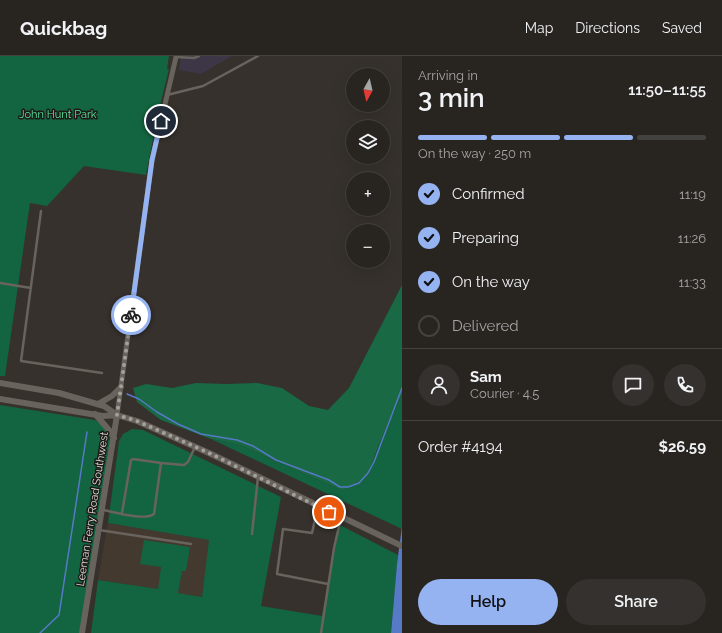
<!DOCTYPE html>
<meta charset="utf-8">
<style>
body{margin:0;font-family:Raleway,sans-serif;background:#34312e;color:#f1f3f6;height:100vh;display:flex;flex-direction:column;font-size:15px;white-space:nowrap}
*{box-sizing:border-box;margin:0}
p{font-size:13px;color:#a5a5a5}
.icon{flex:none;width:22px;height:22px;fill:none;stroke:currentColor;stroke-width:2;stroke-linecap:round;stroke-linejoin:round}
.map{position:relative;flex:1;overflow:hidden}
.panel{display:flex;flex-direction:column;background:#282521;width:320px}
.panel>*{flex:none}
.needle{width:26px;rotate:188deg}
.buttons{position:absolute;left:346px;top:12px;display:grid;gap:8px}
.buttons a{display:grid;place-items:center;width:44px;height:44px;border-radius:50%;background:#282521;box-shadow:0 4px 16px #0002,0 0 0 1px #44423f;font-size:20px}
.pin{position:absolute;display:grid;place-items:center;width:34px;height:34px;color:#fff;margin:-17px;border:2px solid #fff;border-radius:50%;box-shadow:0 1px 4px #0007}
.courier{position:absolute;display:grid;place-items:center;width:40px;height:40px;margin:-20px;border:3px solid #95b2f1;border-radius:50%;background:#fff;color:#222;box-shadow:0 1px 5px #0007}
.summary em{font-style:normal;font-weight:600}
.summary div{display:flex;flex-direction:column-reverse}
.summary{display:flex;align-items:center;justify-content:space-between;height:68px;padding:0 16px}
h1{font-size:26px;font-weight:600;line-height:30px}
.bar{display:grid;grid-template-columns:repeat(4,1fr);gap:6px 4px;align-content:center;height:48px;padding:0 16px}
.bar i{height:5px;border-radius:3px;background:#44423f}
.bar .on{background:#95b2f1}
.bar p{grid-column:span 4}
.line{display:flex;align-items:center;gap:10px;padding:0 16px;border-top:1px solid #44423f}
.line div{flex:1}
.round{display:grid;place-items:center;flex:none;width:42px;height:42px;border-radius:21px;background:#34312e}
ol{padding:0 16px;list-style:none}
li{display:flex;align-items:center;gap:12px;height:44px}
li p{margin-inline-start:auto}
li .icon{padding:4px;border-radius:50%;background:#95b2f1;color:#111;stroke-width:4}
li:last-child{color:#a5a5a5}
li i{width:22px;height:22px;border:2px solid #44423f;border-radius:50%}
.button{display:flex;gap:8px;margin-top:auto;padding:8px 16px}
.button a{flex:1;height:46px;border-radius:24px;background:#95b2f1;color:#111;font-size:16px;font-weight:600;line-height:46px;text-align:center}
.button a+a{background:#34312e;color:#f1f3f6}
header{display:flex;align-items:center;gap:24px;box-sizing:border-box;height:56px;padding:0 20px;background:#282521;border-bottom:1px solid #44423f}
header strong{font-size:19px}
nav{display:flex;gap:22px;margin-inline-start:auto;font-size:14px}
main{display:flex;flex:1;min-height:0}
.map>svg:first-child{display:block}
.built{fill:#43392f}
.industrial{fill:#3d3647}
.green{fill:#136440}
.forest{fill:#186944}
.water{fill:#567ac5}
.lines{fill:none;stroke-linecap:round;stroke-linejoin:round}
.stream{stroke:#567ac5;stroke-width:1.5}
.service{stroke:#69635d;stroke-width:2.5}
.minor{stroke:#69635d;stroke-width:5}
.tertiary{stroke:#69635d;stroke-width:6}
.done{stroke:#a4a09c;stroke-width:4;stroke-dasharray:0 7.2}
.route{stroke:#95b2f1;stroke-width:5}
.labels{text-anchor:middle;stroke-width:3;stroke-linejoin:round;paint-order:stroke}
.park-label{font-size:11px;fill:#5fe4a1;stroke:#1c1917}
.street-label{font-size:11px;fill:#e0dcd9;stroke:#1c1917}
</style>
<header>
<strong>Quickbag</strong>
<nav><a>Map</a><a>Directions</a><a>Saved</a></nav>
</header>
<main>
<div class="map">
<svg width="402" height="577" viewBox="0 0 402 577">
<rect width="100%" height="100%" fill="#36312c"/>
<path class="built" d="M108,467l102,17 -8,57 -104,-17z"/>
<path class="industrial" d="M181,0h51l-31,18 -22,-4z"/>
<path class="green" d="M0,0h169l-2,13h2l-12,49 -11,57 -62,-9 -37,40 -17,-3 -25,173h-5z
M402,339v134l-191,-90 29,6 103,46 25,-15c9,-28 20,-55 34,-81z
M0,349l95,15c8,5 13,11 15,21l-28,192h-82z
M132,373l11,1 138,67 -20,109 61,10 16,-92 60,31 -7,78h-300l7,-53 60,9 3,-22 -21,-3 4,-24 46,7 -4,24h-4l-4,22 24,4 7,-57 -101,-17 11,-82 4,-7z"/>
<path class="forest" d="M402,229v110l-10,18 -16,39 -8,24 -25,15 -103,-46 -29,-6 -50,-19 -24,-18 -4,-14 13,-4 26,4 24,-5 30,1 31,-1 25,5 27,18 19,4 21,-22z"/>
<path class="water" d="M402,470v107h-11l6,-69z"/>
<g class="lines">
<path class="stream" d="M127,338l12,5 18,13 21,12 23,10 36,6 16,6 23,14 53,20 11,7h8l11,-4 9,-10 6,-11 28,-74
M40,577l19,-18 28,-183"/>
<path class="service" d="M176,1l18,1 5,-2
M167,39l36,-9 55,-30
M41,155l-20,150 81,12
M0,227l31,5
M318,450l-6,27 -29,-4 -6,45 51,10
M103,454c11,2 42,11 51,4l7,-51 23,2 4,-3 7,-15
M122,457l9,-53 2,-1 28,4
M99,474l92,14
M252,478l6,-57
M321,577l13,-85 7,-30"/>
<path class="minor" d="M117,359l35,-255 24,-103"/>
<path class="tertiary" d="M0,327l59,10 45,13 13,9 20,6 72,32 193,93
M0,343l103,17 14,-1
M98,348l14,-8 9,-9
M95,358l14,16 5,8
M82,577l35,-218"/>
</g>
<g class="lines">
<path class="done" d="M131,259l-14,100 20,6 72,32 120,59"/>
<path class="route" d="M131,259l21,-155 9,-39"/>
</g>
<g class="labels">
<g class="park-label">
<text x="58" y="62">John Hunt Park</text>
</g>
<g class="street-label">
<text transform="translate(92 453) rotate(-81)" y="4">Leeman Ferry Road Southwest</text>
</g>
</g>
</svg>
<div class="buttons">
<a><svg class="needle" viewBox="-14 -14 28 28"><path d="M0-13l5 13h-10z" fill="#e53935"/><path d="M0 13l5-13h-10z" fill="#a5a5a5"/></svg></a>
<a><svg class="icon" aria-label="layers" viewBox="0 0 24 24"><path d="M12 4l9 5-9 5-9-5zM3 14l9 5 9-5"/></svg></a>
<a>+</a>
<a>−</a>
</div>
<div class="pin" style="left:329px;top:456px;background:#ea580c"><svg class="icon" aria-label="bag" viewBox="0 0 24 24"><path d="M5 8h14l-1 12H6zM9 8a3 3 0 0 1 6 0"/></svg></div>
<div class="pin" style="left:161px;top:65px;background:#1f2937"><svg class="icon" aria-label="home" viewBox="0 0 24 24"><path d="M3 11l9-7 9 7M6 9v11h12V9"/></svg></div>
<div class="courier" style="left:131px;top:259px"><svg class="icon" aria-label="bike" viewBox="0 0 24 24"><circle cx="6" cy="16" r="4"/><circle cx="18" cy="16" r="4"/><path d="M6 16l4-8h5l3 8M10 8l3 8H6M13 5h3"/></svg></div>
</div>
<section class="panel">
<div class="summary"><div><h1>3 min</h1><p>Arriving in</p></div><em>11:50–11:55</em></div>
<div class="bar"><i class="on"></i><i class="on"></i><i class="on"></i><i></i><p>On the way · 250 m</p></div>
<ol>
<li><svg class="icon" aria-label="check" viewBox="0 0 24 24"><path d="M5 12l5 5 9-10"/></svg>Confirmed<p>11:19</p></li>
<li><svg class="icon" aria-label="check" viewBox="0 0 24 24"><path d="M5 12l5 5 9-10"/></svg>Preparing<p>11:26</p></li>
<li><svg class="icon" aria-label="check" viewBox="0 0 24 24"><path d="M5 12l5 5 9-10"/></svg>On the way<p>11:33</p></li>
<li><i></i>Delivered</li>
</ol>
<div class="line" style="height:72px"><a class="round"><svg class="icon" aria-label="person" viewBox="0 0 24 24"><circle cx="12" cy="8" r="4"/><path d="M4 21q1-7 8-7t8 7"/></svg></a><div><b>Sam</b><p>Courier · 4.5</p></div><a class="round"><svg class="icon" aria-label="chat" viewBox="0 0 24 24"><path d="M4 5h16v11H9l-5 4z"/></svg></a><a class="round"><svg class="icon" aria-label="phone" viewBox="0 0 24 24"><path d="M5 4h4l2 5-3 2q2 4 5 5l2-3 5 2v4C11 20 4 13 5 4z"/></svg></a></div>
<div class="line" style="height:52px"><div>Order #4194</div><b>$26.59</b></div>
<div class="button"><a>Help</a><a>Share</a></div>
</section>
</main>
